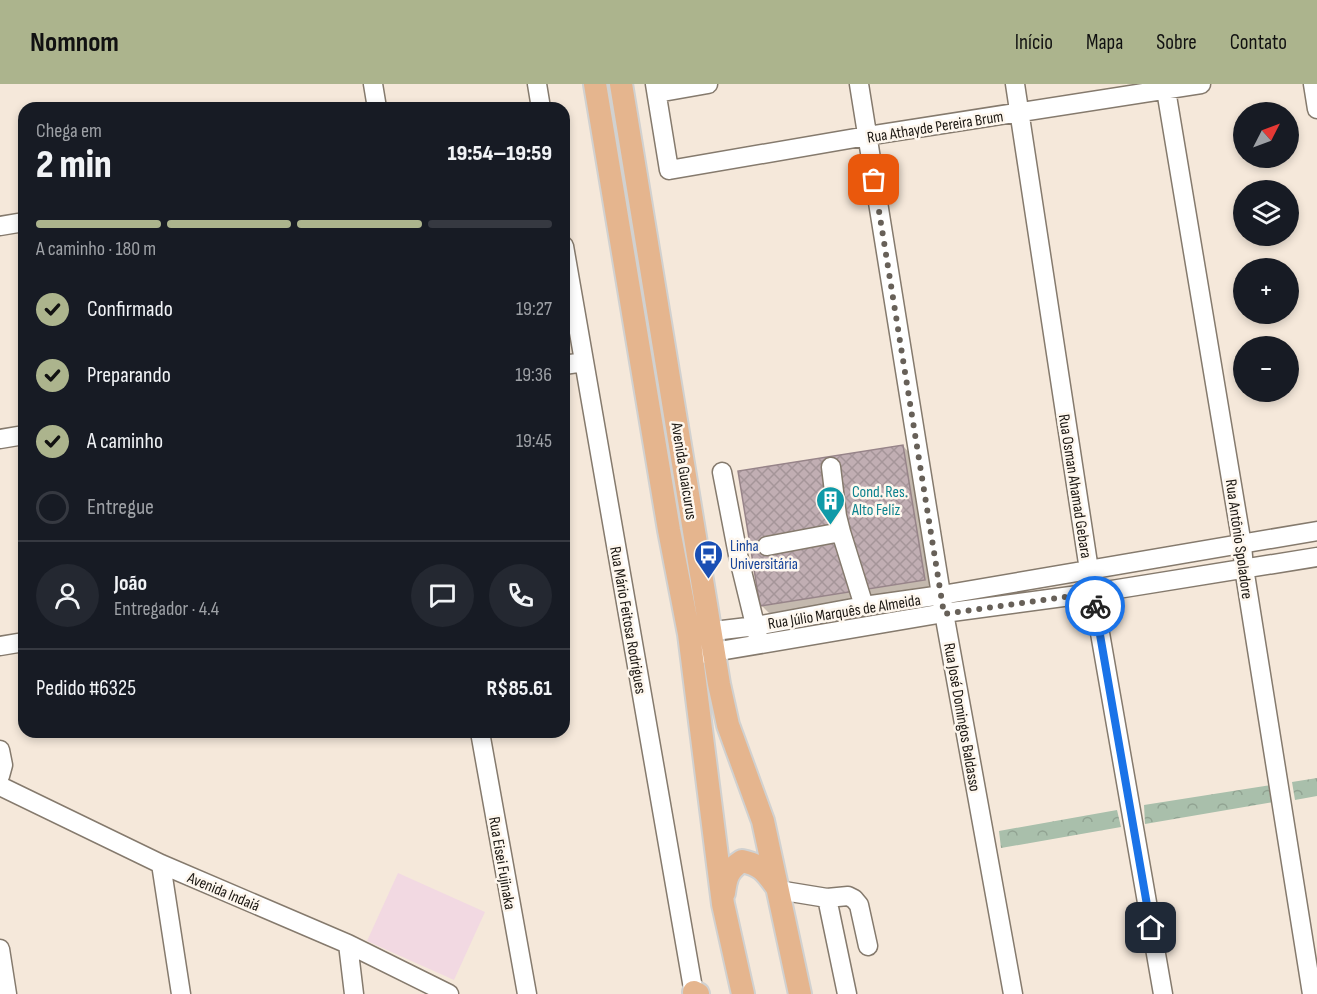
<!DOCTYPE html>
<html lang="pt">
<meta charset="utf-8">
<style>
body{margin:0;font-family:"Sofia Sans Condensed",sans-serif;background:#242831;color:#f1f3f6;height:100vh;display:flex;flex-direction:column;font-size:22px;white-space:nowrap}
*{box-sizing:border-box;margin:0}
p{font-size:20px;color:#9ea1a6}
.icon{flex:none;width:33px;height:33px;fill:none;stroke:currentColor;stroke-width:2;stroke-linecap:round;stroke-linejoin:round}
.map{position:relative;flex:1;overflow:hidden}
.panel{position:absolute;left:18px;top:18px;width:552px;height:636px;display:flex;flex-direction:column;background:#171b24;border-radius:18px;box-shadow:0 3px 9px #0003}
.panel>*{flex:none}
.needle{width:39px;rotate:48deg}
.fabs{position:absolute;left:1233px;top:18px;display:grid;gap:12px}
.fabs a{display:grid;place-items:center;width:66px;height:66px;border-radius:50%;background:#171b24;box-shadow:0 3px 9px #0003;font-size:30px}
.pin{position:absolute;display:grid;place-items:center;width:51px;height:51px;color:#fff;margin:-26px;border-radius:12px;box-shadow:0 3px 9px #0006}
.courier{position:absolute;display:grid;place-items:center;width:60px;height:60px;margin:-30px;border:4px solid #1a73e8;border-radius:50%;background:#fff;color:#222;box-shadow:0 2px 8px #0007}
.headline em{font-style:normal;font-weight:800}
.headline div{display:flex;flex-direction:column-reverse}
.headline{display:flex;align-items:center;justify-content:space-between;height:102px;padding:0 18px}
h1{font-size:39px;font-weight:800;line-height:45px}
.bar{display:grid;grid-template-columns:repeat(4,1fr);gap:9px 6px;align-content:center;height:72px;padding:0 18px}
.bar i{height:8px;border-radius:4px;background:#363941}
.bar .on{background:#acb48d}
.bar p{grid-column:span 4}
.line{display:flex;align-items:center;gap:15px;padding:0 18px;border-top:2px solid #363941}
.line div{flex:1}
.round{display:grid;place-items:center;flex:none;width:63px;height:63px;border-radius:32px;background:#242831}
ol{padding:0 18px;list-style:none}
li{display:flex;align-items:center;gap:18px;height:66px}
li p{margin-inline-start:auto}
li .icon{padding:6px;border-radius:50%;background:#acb48d;color:#111;stroke-width:4}
li:last-child{color:#9ea1a6}
li i{width:33px;height:33px;border:3px solid #363941;border-radius:50%}
header{display:flex;align-items:center;gap:36px;box-sizing:border-box;height:84px;padding:0 30px;background:#acb48d;color:#111}
header strong{font-size:28px}
nav{display:flex;gap:33px;margin-inline-start:auto;font-size:21px}
.map>svg:first-child{display:block}
.industrial{fill:#f2d9e2}
.park{fill:url(#park-crowns)}
.shadow{fill:#0003}
.building{fill:url(#building-cross-hatch);stroke:#978489;stroke-width:1.5}
.lines{fill:none;stroke-linecap:round;stroke-linejoin:round}
.minor-casing{stroke:#857a6d;stroke-width:21}
.major-casing{stroke:#d1d1d0;stroke-width:26}
.minor{stroke:#fff;stroke-width:18}
.major{stroke:#e5b58e;stroke-width:22}
.done{stroke:#676058;stroke-width:6;stroke-dasharray:0 10.8}
.route{stroke:#1a73e8;stroke-width:8}
.labels{text-anchor:middle;stroke-width:5;stroke-linejoin:round;paint-order:stroke}
.street-label{font-size:16px;fill:#1b1712;stroke:#fef7ee}
.culture-label{font-size:16px;fill:#0d838f;stroke:#fef7ee;text-anchor:start}
.transit-label{font-size:16px;fill:#164399;stroke:#fef7ee;text-anchor:start}
</style>
<header>
<strong>Nomnom</strong>
<nav><a>Início</a><a>Mapa</a><a>Sobre</a><a>Contato</a></nav>
</header>
<div class="map">
<svg width="1317" height="910" viewBox="0 0 1317 910">
<defs>
<pattern id="park-crowns" width="20" height="18" patternUnits="userSpaceOnUse" patternTransform="scale(1.5)"><rect width="20" height="18" fill="#a9bfab"/><path d="M2 6a3 3 0 1 1 6 0M12 15a3 3 0 1 1 6 0" fill="none" stroke="#91a392"/></pattern>
<pattern id="building-cross-hatch" width="8" height="8" patternUnits="userSpaceOnUse" patternTransform="scale(1.5)"><rect width="8" height="8" fill="#c1aeb3"/><path d="M0 0l8 8M0 8l8-8" fill="none" stroke="#a59599"/></pattern>
</defs>
<rect width="100%" height="100%" fill="#f5e8da"/>
<path class="industrial" d="M398,789l87,39 -31,68 -87,-39z"/>
<path class="park" d="M1317,694v18l-22,4 -3,-18z
M1271,701l3,17 -129,22 -1,-19z
M1117,726l4,17 -120,21 -2,-17z"/>
<path class="shadow" d="M903,362l15,16 22,133 -163,26 -16,-16z"/>
<path class="building" d="M903,361l22,135 -165,26 -22,-135z"/>
<g class="lines">
<defs>
<path id="minor" d="M373,0l4,24
M537,0l4,24
M655,0l14,86 198,-34 334,-52
M859,0l85,529 69,381
M1015,0l74,486 74,424
M1165,0l77,461 2,23 68,426
M1313,0l4,25
M657,9l51,-9
M0,142l24,-4
M564,162l130,748
M564,281l20,-3
M0,355l24,-4
M831,383l6,49 4,16 23,74
M722,388l16,83 20,82
M767,462l74,-14
M697,549l59,-7 108,-20 78,-11 375,-64
M0,562l24,-4
M702,570l242,-41 149,-20 224,-36
M480,648l47,262
M0,666l3,15 -3,11
M0,702l161,78 187,80 101,50
M161,780l20,130
M778,806l49,8 21,-2 6,3 5,6 9,41
M827,814l20,96
M348,860l6,50
M0,865l7,45"/>
<path id="major" d="M595,0l74,446 20,104 34,270 20,90
M621,0l98,600 9,41 35,96 37,173
M724,809c2,-16 4,-23 18,-32 19,4 23,10 34,25
M694,908l4,2"/>
</defs>
<use href="#minor" class="minor-casing"/>
<use href="#major" class="major-casing"/>
<use href="#minor" class="minor"/>
<use href="#major" class="major"/>
</g>
<g class="lines">
<path class="done" d="M874,96l70,434 149,-21 2,13"/>
<path class="route" d="M1095,522l56,322"/>
</g>
<defs>
<symbol id="building-pin" viewBox="-11 -11 22 30"><path d="M0 17L-7.5 6A9.5 9.5 0 1 1 7.5 6Z" fill="#0f9aa8" stroke="#fef7ee"/><path d="M-4-6H4V6H1V3H-1V6H-4ZM-2.5-4.3h1.7v1.8h-1.7ZM.8-4.3h1.7v1.8H.8ZM-2.5-1h1.7V.8h-1.7ZM.8-1h1.7V.8H.8Z" fill="#fff"/></symbol>
<symbol id="bus-pin" viewBox="-11 -11 22 30"><path d="M0 17L-7.5 6A9.5 9.5 0 1 1 7.5 6Z" fill="#1a4fb4" stroke="#fef7ee"/><path d="M-5-6H5V4H4V6H2V4H-2V6H-4V4H-5ZM-3.5-4V0h7V-4ZM-3.5 1.2v1.5H-2V1.2ZM2 1.2v1.5H3.5V1.2Z" fill="#fff"/></symbol>
</defs>
<g fill-rule="evenodd">
<use href="#building-pin" x="814" y="400" width="33" height="45"/>
<use href="#bus-pin" x="692" y="454" width="33" height="45"/>
</g>
<g class="labels">
<g class="street-label">
<text transform="translate(935 42) rotate(-9)" y="6">Rua Athayde Pereira Brum</text>
<text transform="translate(685 387) rotate(81)" y="6">Avenida Guaicurus</text>
<text transform="translate(1076 402) rotate(81)" y="6">Rua Osman Ahamad Gebara</text>
<text transform="translate(1240 455) rotate(82)" y="6">Rua Antônio Spoladore</text>
<text transform="translate(844 527) rotate(-9)" y="6">Rua Júlio Marquês de Almeida</text>
<text transform="translate(629 536) rotate(80)" y="6">Rua Mário Feitosa Rodrigues</text>
<text transform="translate(963 633) rotate(80)" y="6">Rua José Domingos Baldasso</text>
<text transform="translate(503 779) rotate(80)" y="6">Rua Eisei Fujinaka</text>
<text transform="translate(224 807) rotate(23)" y="6">Avenida Indaiá</text>
</g>
<g class="culture-label">
<text x="852" y="413">Cond. Res.<tspan x="852" dy="18">Alto Feliz</tspan></text>
</g>
<g class="transit-label">
<text x="730" y="467">Linha<tspan x="730" dy="18">Universitária</tspan></text>
</g>
</g>
</svg>
<div class="fabs">
<a><svg class="needle" viewBox="-14 -14 28 28"><path d="M0-13l5 13h-10z" fill="#e53935"/><path d="M0 13l5-13h-10z" fill="#9ea1a6"/></svg></a>
<a><svg class="icon" aria-label="layers" viewBox="0 0 24 24"><path d="M12 4l9 5-9 5-9-5zM3 14l9 5 9-5"/></svg></a>
<a>+</a>
<a>−</a>
</div>
<div class="pin" style="left:874px;top:96px;background:#ea580c"><svg class="icon" aria-label="bag" viewBox="0 0 24 24"><path d="M5 8h14l-1 12H6zM9 8a3 3 0 0 1 6 0"/></svg></div>
<div class="pin" style="left:1151px;top:844px;background:#1f2937"><svg class="icon" aria-label="home" viewBox="0 0 24 24"><path d="M3 11l9-7 9 7M6 9v11h12V9"/></svg></div>
<div class="courier" style="left:1095px;top:522px"><svg class="icon" aria-label="bike" viewBox="0 0 24 24"><circle cx="6" cy="16" r="4"/><circle cx="18" cy="16" r="4"/><path d="M6 16l4-8h5l3 8M10 8l3 8H6M13 5h3"/></svg></div>
<section class="panel">
<div class="headline"><div><h1>2 min</h1><p>Chega em</p></div><em>19:54–19:59</em></div>
<div class="bar"><i class="on"></i><i class="on"></i><i class="on"></i><i></i><p>A caminho · 180 m</p></div>
<ol>
<li><svg class="icon" aria-label="check" viewBox="0 0 24 24"><path d="M5 12l5 5 9-10"/></svg>Confirmado<p>19:27</p></li>
<li><svg class="icon" aria-label="check" viewBox="0 0 24 24"><path d="M5 12l5 5 9-10"/></svg>Preparando<p>19:36</p></li>
<li><svg class="icon" aria-label="check" viewBox="0 0 24 24"><path d="M5 12l5 5 9-10"/></svg>A caminho<p>19:45</p></li>
<li><i></i>Entregue</li>
</ol>
<div class="line" style="height:108px"><a class="round"><svg class="icon" aria-label="person" viewBox="0 0 24 24"><circle cx="12" cy="8" r="4"/><path d="M4 21q1-7 8-7t8 7"/></svg></a><div><b>João</b><p>Entregador · 4.4</p></div><a class="round"><svg class="icon" aria-label="chat" viewBox="0 0 24 24"><path d="M4 5h16v11H9l-5 4z"/></svg></a><a class="round"><svg class="icon" aria-label="phone" viewBox="0 0 24 24"><path d="M5 4h4l2 5-3 2q2 4 5 5l2-3 5 2v4C11 20 4 13 5 4z"/></svg></a></div>
<div class="line" style="height:78px"><div>Pedido #6325</div><b>R$85.61</b></div>
</section>
</div>
